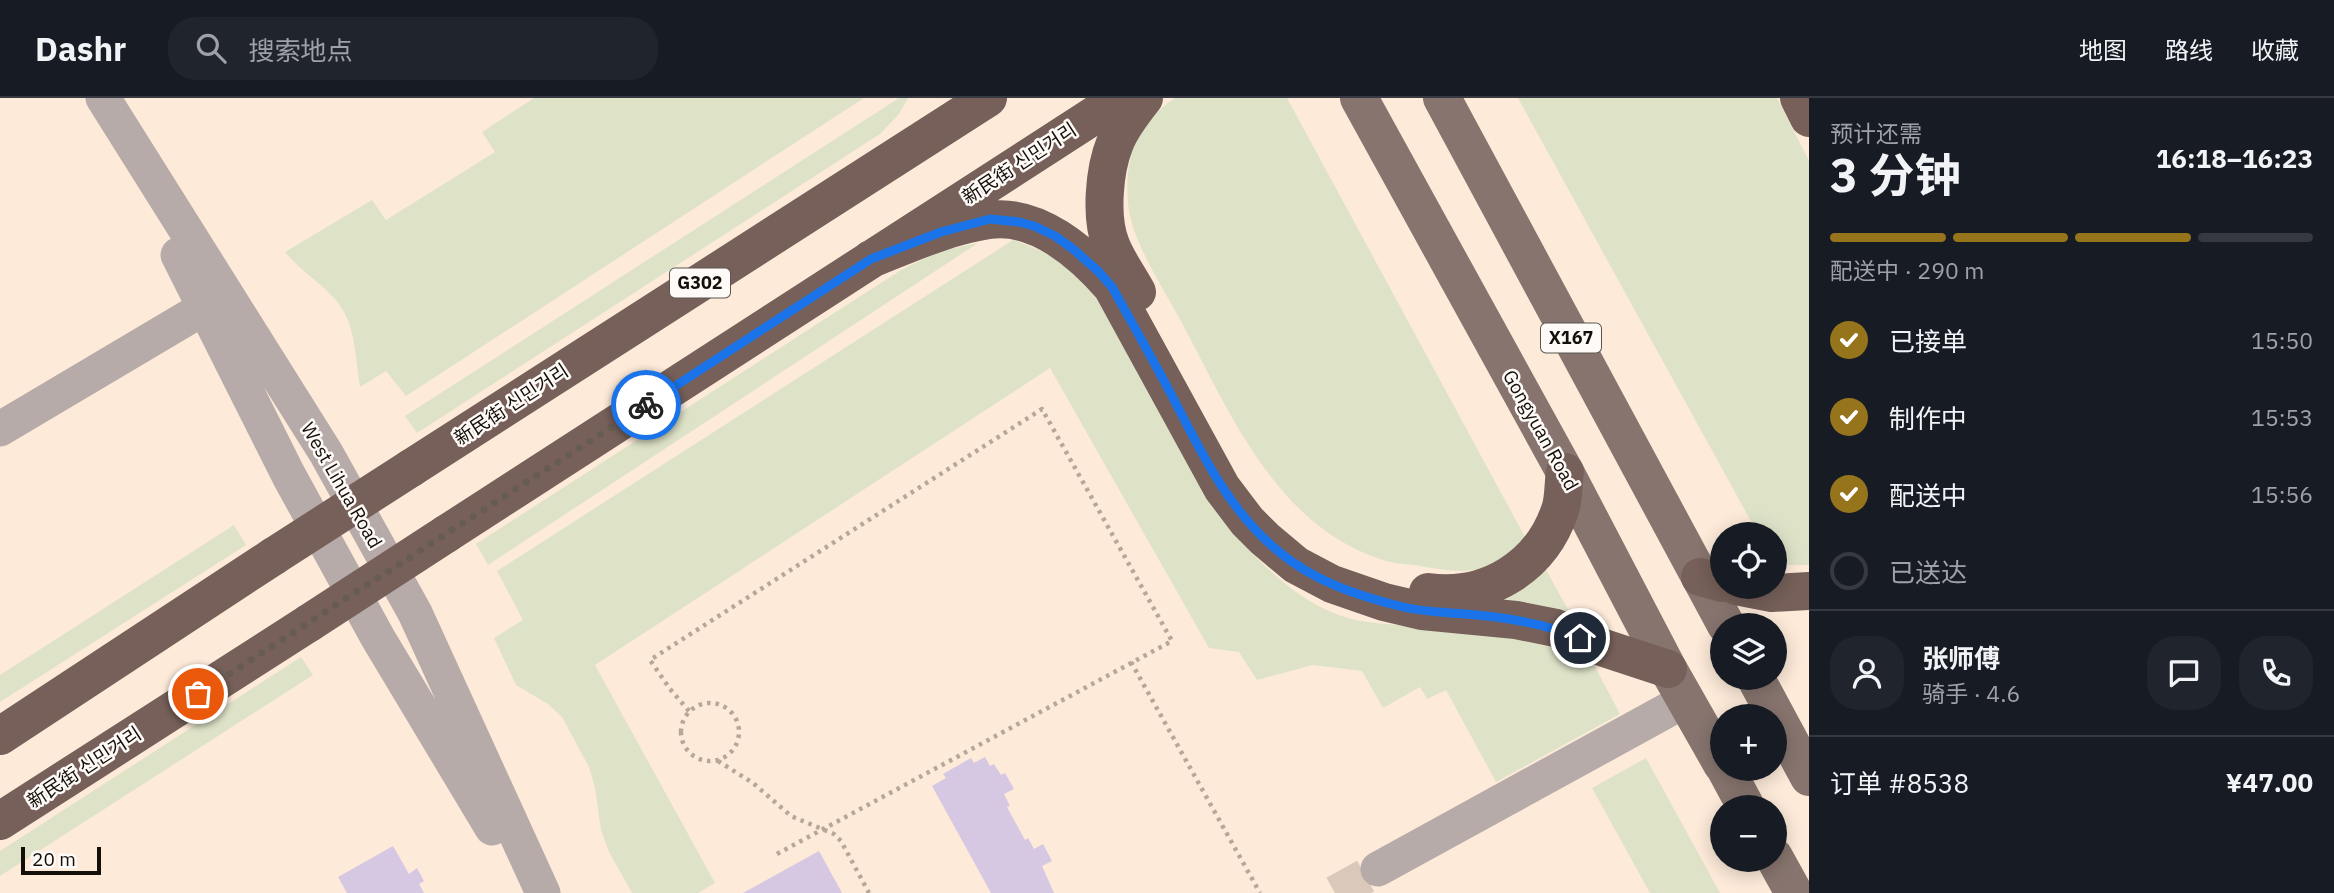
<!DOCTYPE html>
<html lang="zh">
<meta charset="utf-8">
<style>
body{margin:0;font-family:"IBM Plex Sans","Noto Sans SC","Noto Sans KR",sans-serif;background:#20242c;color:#f1f3f6;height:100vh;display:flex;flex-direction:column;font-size:26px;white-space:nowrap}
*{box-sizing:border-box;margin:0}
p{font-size:23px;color:#9ea1a6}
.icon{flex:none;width:38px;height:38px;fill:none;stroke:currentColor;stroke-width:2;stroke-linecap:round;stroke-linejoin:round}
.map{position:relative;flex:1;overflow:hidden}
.sheet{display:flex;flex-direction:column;background:#171b24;width:525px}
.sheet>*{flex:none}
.fabs{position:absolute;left:1710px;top:424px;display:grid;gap:14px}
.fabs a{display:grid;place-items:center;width:77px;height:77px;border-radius:50%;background:#171b24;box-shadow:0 4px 18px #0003;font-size:35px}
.scale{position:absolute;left:21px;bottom:18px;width:80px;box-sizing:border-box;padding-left:7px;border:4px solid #150f09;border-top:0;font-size:19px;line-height:24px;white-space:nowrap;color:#150f09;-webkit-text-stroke:5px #fefaf7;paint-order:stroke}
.pin{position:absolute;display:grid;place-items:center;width:60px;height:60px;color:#fff;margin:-30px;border:4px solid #fff;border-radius:50%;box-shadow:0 2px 7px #0007}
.courier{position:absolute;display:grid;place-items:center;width:70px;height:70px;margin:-35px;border:5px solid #1a73e8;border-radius:50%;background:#fff;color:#222;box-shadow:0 2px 9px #0007}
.headline em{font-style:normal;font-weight:700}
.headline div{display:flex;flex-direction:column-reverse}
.headline{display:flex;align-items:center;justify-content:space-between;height:119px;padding:0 21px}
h1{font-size:46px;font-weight:700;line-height:52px}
.bar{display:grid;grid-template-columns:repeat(4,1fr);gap:10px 7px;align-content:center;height:84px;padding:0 21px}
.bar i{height:9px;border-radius:5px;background:#363941}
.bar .selected{background:#96741c}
.bar p{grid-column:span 4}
.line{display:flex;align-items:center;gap:18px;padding:0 21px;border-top:2px solid #363941}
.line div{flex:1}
.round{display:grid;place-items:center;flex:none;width:74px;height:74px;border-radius:28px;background:#20242c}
ol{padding:0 21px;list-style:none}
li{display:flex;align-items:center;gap:21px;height:77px}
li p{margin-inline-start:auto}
li .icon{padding:7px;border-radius:50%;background:#96741c;color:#fff;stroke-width:4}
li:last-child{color:#9ea1a6}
li i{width:38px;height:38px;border:4px solid #363941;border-radius:50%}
header{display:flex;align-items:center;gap:42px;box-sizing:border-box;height:98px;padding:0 35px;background:#171b24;border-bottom:2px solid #363941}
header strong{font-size:33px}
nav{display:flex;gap:38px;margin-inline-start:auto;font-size:24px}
.search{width:490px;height:63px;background:#20242c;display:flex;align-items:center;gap:18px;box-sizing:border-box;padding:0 24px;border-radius:28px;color:#9ea1a6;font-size:26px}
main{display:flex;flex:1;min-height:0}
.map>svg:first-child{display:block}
.green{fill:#dee3c8}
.building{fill:#d6c7e3}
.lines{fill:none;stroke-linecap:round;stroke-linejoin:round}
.minor-tunnel{stroke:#dac9ba;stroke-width:35;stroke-dasharray:35 18;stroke-linecap:butt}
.path{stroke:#b6a799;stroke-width:4.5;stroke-dasharray:3.5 5;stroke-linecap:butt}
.minor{stroke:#b6aba8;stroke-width:35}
.major{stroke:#87746e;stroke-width:38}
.highway{stroke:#766059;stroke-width:38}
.highway-bridge{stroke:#766059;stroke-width:38}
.done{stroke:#665c52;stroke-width:7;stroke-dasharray:0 12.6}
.route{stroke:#1a73e8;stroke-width:9}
.labels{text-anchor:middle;stroke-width:5;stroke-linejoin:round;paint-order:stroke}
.shield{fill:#fefaf7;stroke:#5b5650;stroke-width:2}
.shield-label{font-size:18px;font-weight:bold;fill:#150f09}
.street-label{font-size:19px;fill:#150f09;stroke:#fefaf7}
</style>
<header>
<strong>Dashr</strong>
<div class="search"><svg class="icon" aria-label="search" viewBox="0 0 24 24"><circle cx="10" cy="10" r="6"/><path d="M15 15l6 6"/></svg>搜索地点</div>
<nav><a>地图</a><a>路线</a><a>收藏</a></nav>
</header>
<main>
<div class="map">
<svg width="1809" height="795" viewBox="0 0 1809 795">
<rect width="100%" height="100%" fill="#fdead9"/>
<path class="green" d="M534,0h330l-458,298 -20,-25 -26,16c-5,-30 -4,-66 -26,-89 -16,-17 -34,-28 -49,-46l87,-52 14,20 109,-68 -13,-20z
M899,0h9l-9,16 -19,20 -463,299 -12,-17z
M1175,0h112l238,439c-37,38 -55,38 -105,29 -12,-2 -25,-2 -37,-6 -106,-33 -153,-147 -201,-237 -18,-34 -51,-82 -54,-120 -4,-46 9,-80 47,-105z
M1518,0h259l32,63v404h-31l-3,-5 -1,-26h-16z
M1013,142c39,13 60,28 85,61l139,236c35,38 76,78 131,85 40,6 82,3 122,9 35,5 69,19 102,30l28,53 -124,68 -50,-92 -19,9 -7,-12 -37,21 -21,-37 -49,-6 -56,15 -18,-28 -30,-4 -159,-280 -455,297 120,218 -17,10h-66l-23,-41 -8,-22 -6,-42 -6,-21 -27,-50 -14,-13 -32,-19 -22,-47 29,-18 -26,-49z
M978,145l-490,322 -12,-21 425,-274 39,-19z
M234,427l12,20 -246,157v-27z
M1543,466l30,55 -70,-13 -1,-9z
M301,559l12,18 -313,201v-25z
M1646,660l74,135h-70l-58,-105z"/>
<path class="building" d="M985,659l5,9 4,-2 7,11 4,-2 9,16 -10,5 6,12 -3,1 18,33 3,-2 6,11 9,-5 9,17 -10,5 12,27h-63l-59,-107 14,-8 -3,-4 28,-16 3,5z
M393,748l16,28 8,-6 7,13 -5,3 5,9h-77l-9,-16z
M819,753l23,42h-99z"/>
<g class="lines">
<path class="minor-tunnel" d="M1335,795l43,-24"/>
<path class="path" d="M1131,564l129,231
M681 634a29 29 0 1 1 58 0a29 29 0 1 1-58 0Z
M689,613l-19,-22 -20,-29 392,-251 130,232 -397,214
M718,663l35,22 38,33 43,18 7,7 28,52"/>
<path class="minor" d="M103,0l223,355 89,160 128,280
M178,157l111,221 89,162 114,190
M0,331l204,-121
M1378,771l308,-169"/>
<path class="major" d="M1359,0l206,374 103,197 54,95
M1442,0l284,527
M1755,579l54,100
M1725,670l21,39
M1774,759l20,36"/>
<path class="highway" d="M1799,0l10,20
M871,161c38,-15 77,-33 118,-39 48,-7 94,33 123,67l110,201 25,33 18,18 31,26 36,19 52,18 38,9 94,9 40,8 48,20 64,21
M1137,194c-8,-15 -20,-31 -26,-47 -11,-27 -7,-75 4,-102 6,-16 18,-31 29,-45
M411,370l577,-370
M446,436l675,-436
M1700,479l22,6
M1736,488l36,7 37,-2
M1428,494c59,8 113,-25 132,-82 4,-11 3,-26 5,-38
M0,638l274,-180
M0,723l309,-198"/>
<path class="highway-bridge" d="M274,458l137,-88
M309,525l137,-89"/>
</g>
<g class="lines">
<path class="done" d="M198,596l448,-289"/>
<path class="route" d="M646,307l225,-146 70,-27 49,-13 29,3 15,4 21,10 18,13 25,22 14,16c20,36 40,71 59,107 29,56 57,116 107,157 35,30 80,45 125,56 21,5 41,5 63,7 39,3 77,9 114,24"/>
</g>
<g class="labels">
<g class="shield">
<rect x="670" y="170.5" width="60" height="29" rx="5"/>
<rect x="1541" y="225.5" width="60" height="29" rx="5"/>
</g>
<g class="shield-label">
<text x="700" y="191">G302</text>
<text x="1571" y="246">X167</text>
</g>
<g class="street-label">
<text transform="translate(1019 65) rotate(-33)" y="7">新民街 신민거리</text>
<text transform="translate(511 306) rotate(-33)" y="7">新民街 신민거리</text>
<text transform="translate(1541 332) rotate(61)" y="7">Gongyuan Road</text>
<text transform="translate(342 387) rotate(60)" y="7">West Lihua Road</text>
<text transform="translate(84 669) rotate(-33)" y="7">新民街 신민거리</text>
</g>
</g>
</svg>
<div class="fabs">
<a><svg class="icon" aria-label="locate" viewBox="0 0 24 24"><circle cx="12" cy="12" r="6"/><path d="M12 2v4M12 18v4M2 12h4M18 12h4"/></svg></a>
<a><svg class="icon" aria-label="layers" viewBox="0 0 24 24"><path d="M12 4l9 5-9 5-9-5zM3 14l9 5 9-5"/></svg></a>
<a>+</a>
<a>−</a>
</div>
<div class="scale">20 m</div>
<div class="pin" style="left:198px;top:596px;background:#ea580c"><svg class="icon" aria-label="bag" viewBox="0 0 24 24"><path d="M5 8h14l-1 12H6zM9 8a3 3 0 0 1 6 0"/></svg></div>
<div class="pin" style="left:1580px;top:540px;background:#1f2937"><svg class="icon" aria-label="home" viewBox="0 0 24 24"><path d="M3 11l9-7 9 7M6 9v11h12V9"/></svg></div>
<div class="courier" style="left:646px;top:307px"><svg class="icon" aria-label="bike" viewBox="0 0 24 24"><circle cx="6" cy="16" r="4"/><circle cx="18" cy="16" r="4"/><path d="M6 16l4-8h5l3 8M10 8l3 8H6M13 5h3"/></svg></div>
</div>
<section class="sheet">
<div class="headline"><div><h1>3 分钟</h1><p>预计还需</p></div><em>16:18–16:23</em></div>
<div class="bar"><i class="selected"></i><i class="selected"></i><i class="selected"></i><i></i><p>配送中 · 290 m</p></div>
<ol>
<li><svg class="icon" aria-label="check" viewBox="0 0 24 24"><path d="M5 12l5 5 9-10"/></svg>已接单<p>15:50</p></li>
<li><svg class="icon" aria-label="check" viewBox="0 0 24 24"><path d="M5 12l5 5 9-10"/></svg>制作中<p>15:53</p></li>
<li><svg class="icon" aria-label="check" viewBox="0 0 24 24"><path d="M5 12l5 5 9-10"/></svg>配送中<p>15:56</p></li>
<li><i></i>已送达</li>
</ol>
<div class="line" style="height:126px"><a class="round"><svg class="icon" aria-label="person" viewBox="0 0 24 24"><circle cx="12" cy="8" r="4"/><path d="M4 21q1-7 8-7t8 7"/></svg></a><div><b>张师傅</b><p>骑手 · 4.6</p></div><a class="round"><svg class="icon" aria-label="chat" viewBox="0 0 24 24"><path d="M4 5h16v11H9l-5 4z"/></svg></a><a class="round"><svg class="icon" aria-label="phone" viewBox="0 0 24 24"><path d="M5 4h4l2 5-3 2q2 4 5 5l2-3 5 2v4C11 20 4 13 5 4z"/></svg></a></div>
<div class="line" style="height:91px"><div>订单 #8538</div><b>¥47.00</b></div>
</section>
</main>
